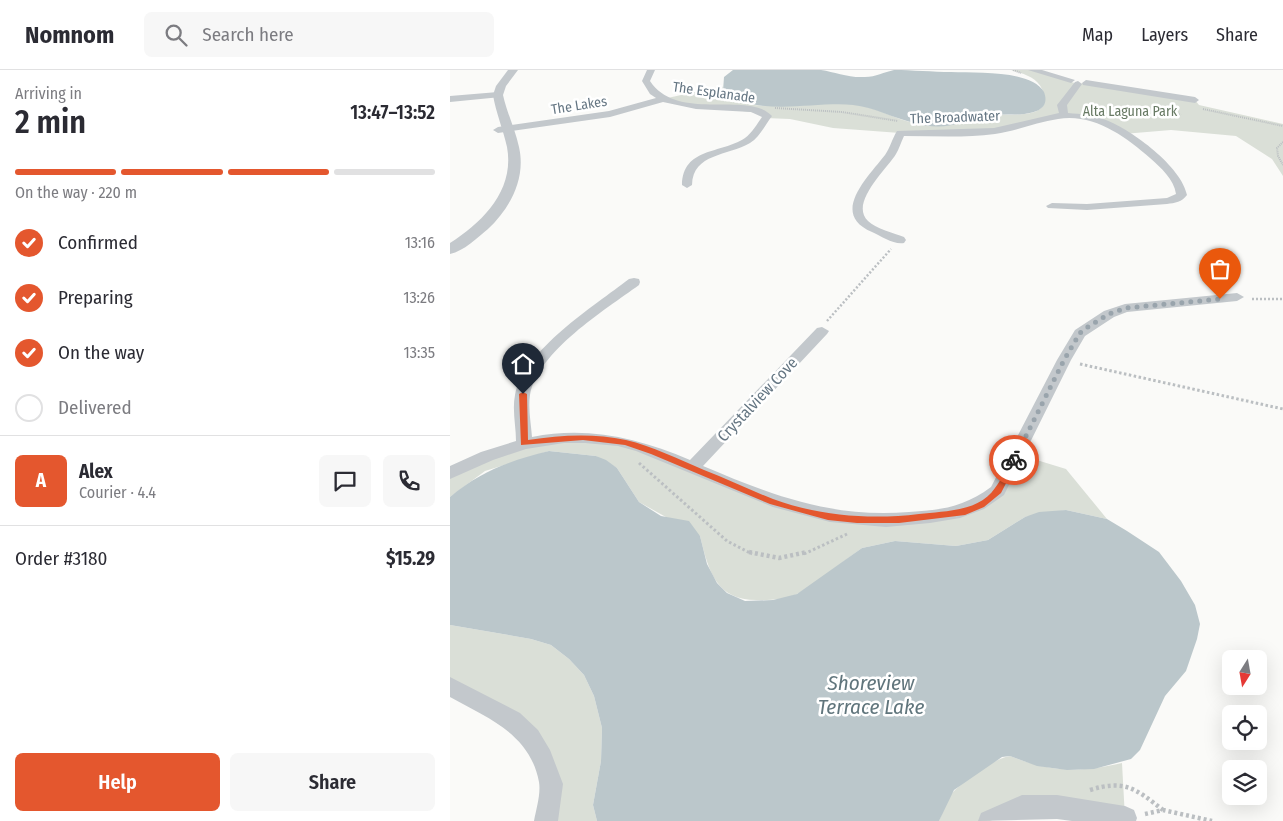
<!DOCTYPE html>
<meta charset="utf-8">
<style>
body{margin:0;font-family:"Fira Sans Condensed",sans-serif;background:#f7f7f7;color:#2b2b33;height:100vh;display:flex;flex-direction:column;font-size:19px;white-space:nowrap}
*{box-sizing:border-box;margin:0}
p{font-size:16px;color:#7c7c81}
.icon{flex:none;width:28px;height:28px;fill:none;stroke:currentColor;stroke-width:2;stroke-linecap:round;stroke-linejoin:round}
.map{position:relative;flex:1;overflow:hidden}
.details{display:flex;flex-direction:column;background:#fff;width:450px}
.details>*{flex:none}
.needle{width:32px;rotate:191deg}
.fabs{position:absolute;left:772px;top:580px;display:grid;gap:10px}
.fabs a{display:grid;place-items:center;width:45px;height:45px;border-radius:8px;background:#fff;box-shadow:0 5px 20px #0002;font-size:25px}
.pin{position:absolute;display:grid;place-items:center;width:42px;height:42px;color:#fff;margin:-51px -21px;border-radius:50% 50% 50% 0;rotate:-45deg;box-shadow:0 0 5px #0007}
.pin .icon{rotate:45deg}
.courier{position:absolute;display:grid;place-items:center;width:50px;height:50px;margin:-25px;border:4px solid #e4572e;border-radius:50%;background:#fff;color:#222;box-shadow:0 1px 6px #0007}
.summary em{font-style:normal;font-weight:600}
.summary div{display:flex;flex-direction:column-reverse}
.summary{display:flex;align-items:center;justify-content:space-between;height:85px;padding:0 15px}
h1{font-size:32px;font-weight:600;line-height:38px}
.bar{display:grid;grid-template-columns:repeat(4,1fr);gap:8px 5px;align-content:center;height:60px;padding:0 15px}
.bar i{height:6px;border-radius:4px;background:#e1e1e2}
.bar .selected{background:#e4572e}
.bar p{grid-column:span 4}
.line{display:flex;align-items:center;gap:12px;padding:0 15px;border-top:1px solid #e1e1e2}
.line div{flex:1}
.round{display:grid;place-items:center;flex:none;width:52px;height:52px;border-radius:8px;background:#f7f7f7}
ol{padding:0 15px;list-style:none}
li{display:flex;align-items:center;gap:15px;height:55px}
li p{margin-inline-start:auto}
li .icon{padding:5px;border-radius:50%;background:#e4572e;color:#fff;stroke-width:4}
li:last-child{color:#7c7c81}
li i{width:28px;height:28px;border:2px solid #e1e1e2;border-radius:50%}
.button{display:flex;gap:10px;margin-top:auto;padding:10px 15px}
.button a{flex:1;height:58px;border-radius:8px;background:#e4572e;color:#fff;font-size:20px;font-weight:600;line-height:58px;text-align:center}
.button a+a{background:#f7f7f7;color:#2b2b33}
header{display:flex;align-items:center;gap:30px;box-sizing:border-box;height:70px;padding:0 25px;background:#fff;border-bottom:1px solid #e1e1e2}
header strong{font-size:24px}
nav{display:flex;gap:28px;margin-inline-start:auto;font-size:18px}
.search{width:350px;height:45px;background:#f7f7f7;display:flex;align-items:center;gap:12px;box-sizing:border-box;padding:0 18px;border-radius:8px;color:#7c7c81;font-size:19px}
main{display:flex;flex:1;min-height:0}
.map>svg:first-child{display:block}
.green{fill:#dadfd7}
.water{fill:#bbc7cb}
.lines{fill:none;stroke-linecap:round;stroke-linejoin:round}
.path-far3{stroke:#bbbfc2;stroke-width:2;stroke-dasharray:1 1;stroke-linecap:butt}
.path-far2{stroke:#bbbfc2;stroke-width:2.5;stroke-dasharray:2 2;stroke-linecap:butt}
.path-far1{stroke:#bbbfc2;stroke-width:3;stroke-dasharray:2.5 2.5;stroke-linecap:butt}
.path{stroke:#bbbfc2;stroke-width:4.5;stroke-dasharray:3 3;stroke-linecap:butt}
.minor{fill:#c3c8cc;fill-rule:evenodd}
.tertiary{fill:#c3c8cc;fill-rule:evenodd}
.route{fill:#e4572e}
.done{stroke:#99a4ac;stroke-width:5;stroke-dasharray:0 9}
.labels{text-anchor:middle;stroke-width:5;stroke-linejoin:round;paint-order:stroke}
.far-street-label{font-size:14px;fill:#657683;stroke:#fff}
.far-park-label{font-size:14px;fill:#687a64;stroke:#fff}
.street-label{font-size:16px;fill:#657683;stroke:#fff}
.near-water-label{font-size:21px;font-style:italic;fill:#60757c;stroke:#fff}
</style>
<header>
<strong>Nomnom</strong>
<div class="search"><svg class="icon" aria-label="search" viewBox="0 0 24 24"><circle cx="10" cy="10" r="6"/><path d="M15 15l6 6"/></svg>Search here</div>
<nav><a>Map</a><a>Layers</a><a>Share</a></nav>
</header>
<main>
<section class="details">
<div class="summary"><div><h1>2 min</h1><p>Arriving in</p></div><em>13:47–13:52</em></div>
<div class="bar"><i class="selected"></i><i class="selected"></i><i class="selected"></i><i></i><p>On the way · 220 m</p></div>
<ol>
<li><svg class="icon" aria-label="check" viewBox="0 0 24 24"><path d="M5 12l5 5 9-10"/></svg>Confirmed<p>13:16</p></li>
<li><svg class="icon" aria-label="check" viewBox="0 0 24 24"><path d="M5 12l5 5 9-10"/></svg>Preparing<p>13:26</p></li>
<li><svg class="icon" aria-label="check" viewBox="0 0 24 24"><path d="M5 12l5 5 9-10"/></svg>On the way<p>13:35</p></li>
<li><i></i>Delivered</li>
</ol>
<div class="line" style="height:90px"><b class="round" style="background:#e4572e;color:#fff">A</b><div><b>Alex</b><p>Courier · 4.4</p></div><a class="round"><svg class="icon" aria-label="chat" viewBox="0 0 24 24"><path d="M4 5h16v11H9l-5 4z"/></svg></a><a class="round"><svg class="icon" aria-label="phone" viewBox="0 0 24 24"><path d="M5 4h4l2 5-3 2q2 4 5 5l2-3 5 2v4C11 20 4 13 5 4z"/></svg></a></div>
<div class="line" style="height:65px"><div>Order #3180</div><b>$15.29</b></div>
<div class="button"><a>Help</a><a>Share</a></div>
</section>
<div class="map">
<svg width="833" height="751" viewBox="0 0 833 751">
<rect width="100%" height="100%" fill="#fafaf8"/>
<path class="green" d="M561,0h21l46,14 8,-1 109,17 4,5 84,19v52l-11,-17 -36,-23 -65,-6 -48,4 -19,-12 -40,-7 -55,14 -109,4 -67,-5 -43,-9 -25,-1v-4l-77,-10 -25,-5 59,-13c7,29 77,18 99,17 15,0 31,0 46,4 28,8 44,21 76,18 13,0 24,-10 36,-11 16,-2 80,11 63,-25 -5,-12 -20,-16 -31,-19z
M156,369l167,63 84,18 124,-16 36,-50 49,15 41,50 -41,-9 -41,7 -37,23 -32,6 -61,-5 -33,7c-21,15 -41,32 -63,45 -11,6 -26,7 -38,7 -44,2 -52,-27 -61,-64l-61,-34 -22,-34 -21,-12 -47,-5 -64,20 -35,26v-24l54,-25z
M0,555l81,14 20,6 18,14 15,16 10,21 8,32 -1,33 -8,44 4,16h-51l-4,-64 -92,-71z
M560,686c41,16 68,17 112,7l3,55 -103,-11 -32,14h-51c4,-10 9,-25 17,-32 11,-10 39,-31 54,-33z"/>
<path class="water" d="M283,0c29,0 59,0 88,0 14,2 27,8 44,7 11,0 19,-5 29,-7 18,0 39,2 57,2 27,1 80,-2 93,20 12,32 -52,20 -64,22 -8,1 -14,6 -21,9 -13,5 -31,4 -45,0 -21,-5 -40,-16 -61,-18 -39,-4 -97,13 -130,-14l1,-14z
M99,381l47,5 10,4 11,8 22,34 22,14 28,5 11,15 7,28 10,19 10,10 18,8 28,-1 24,-6 65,-46 33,-7 61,5 32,-6 37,-23 14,-5 27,-2 41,9 20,12 32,21 22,29 14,24 5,19 -3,15 -11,32 -21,25 -25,54 -9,9 -37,10 -27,1 -30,-4 -27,-10 -8,1 -48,33 -15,31h-342l-4,-16 8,-44 1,-33 -8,-32 -10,-21 -15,-16 -18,-14 -20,-6 -81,-14v-128c31,-26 59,-36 99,-46z"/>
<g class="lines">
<path class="path-far3" d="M563,0l8,3
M325,38l67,4 56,9
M717,38l-2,3 16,4
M753,39l80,17
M833,72l-6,6 1,8 5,9"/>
<path class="path-far2" d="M802,229h31
M377,251l64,-72"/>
<path class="path-far1" d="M630,294l203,45
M189,393l88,78 25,13
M354,484l43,-20"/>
<path class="path" d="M299,482l30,6 28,-6
M640,720c35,-11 46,-1 73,20
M695,744l18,-4 49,11"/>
<path class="minor" d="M197,0h8l-5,11c28,42 98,9 122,35 -7,9 -12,21 -22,27 -22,13 -57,10 -58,42l-5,3 -5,-3c1,-38 39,-31 63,-47 7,-5 12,-14 17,-21l-11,-5 -55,-3 -33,-7 -53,15 -112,16 -5,-3 5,-3 111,-16 47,-13 -6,-4 -8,-13z
M578,0h14l33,10 -4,3z
M636,10l109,17 4,3 -4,3 -112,-18 -1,-2z
M628,11l4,3 -15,21 1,8c13,1 26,2 38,7 26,10 76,47 81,75 -5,7 -12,8 -20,9l-80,6 -39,-2 -2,-2 6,-3 35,1 80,-6 9,-4c-2,-15 -15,-26 -26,-36 -25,-22 -57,-45 -92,-39 -21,3 -41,12 -63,15 -30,4 -61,2 -91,2 -3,6 -5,13 -8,18 -9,15 -47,49 -28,67 8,8 26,12 36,16l2,3 -2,3c-10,2 -23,-7 -32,-11 -43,-18 -4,-55 13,-77 5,-7 7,-16 12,-24l97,-3 65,-15 -2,-8 18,-23z
M48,22l4,3 -1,2 -51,5v-6z
M184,208l5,1 1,3 -1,3c-34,25 -101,66 -109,110 -2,14 1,28 2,42 56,-11 106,1 158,23l127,-132 5,-1 7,4 -2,3 -124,132c71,30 128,52 206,46 33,-2 55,-5 82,-25l66,-127 18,-30 29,-19 21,-7 112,-11 7,4 -7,4 -110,11 -13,5 -29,19 -14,24 -67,135 -20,14 -24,9 -30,5 -44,4 -56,-5 -57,-15 -137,-56 -18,-5 -33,-3h-21l-38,6 -33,11 -43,19v-13l31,-14 35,-11c0,-15 -4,-31 -1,-46 9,-45 79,-89 114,-116z
M0,607l70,36 18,17 12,20 13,34 -5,37h-24c2,-11 7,-27 5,-39 -9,-48 -51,-64 -89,-85z
M572,725h35l68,11 9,4 3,8 -1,3h-64l-15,-2 -79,2 3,-8z"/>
<path class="tertiary" d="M58,0h10l-12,16 -3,9c4,18 12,34 16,52 7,31 -8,60 -31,82 -11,9 -24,22 -38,25v-11c33,-21 65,-53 57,-96 -4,-18 -11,-34 -14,-52l3,-9z"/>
</g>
<path class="route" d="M73,322l4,2 1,46c33,-5 65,-7 98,0 26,6 52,19 78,30 23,9 46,20 69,29 46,17 98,21 146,15 25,-3 60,-2 76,-26 7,-9 11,-20 16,-30l3,-1 4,3 -17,33 -17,14 -19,8 -66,8h-42l-29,-3 -58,-16 -119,-50 -26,-9 -42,-5 -62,5 -2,-51z"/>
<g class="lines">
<path class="done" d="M564,390l50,-100 16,-27 8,-6 21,-13 17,-6 94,-9"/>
</g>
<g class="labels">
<g class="far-street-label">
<text transform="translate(264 22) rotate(8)" y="5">The Esplanade</text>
<text transform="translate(129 35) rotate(-9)" y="5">The Lakes</text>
<text transform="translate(505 47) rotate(-2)" y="5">The Broadwater</text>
</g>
<g class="far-park-label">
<text x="680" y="46">Alta Laguna Park</text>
</g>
<g class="street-label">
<text transform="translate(307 329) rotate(-47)" y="6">Crystalview Cove</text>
</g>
<g class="near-water-label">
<text x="421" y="620">Shoreview<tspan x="421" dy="24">Terrace Lake</tspan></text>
</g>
</g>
</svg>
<div class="fabs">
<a><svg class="needle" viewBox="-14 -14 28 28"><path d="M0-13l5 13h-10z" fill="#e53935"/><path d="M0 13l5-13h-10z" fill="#7c7c81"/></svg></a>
<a><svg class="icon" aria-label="locate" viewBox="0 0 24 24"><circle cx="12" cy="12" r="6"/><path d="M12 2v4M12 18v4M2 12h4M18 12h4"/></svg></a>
<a><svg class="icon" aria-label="layers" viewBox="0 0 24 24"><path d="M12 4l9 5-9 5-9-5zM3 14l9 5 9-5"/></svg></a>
</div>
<div class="pin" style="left:770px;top:229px;background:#ea580c"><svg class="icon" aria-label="bag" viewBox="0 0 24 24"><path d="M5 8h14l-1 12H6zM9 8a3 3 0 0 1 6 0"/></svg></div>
<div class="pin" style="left:73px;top:324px;background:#1f2937"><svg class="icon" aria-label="home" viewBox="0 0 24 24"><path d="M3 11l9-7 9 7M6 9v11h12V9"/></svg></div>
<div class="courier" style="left:564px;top:390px"><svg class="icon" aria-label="bike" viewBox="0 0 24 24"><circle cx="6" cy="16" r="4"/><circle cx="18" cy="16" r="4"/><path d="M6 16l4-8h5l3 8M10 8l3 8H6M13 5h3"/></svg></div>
</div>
</main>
